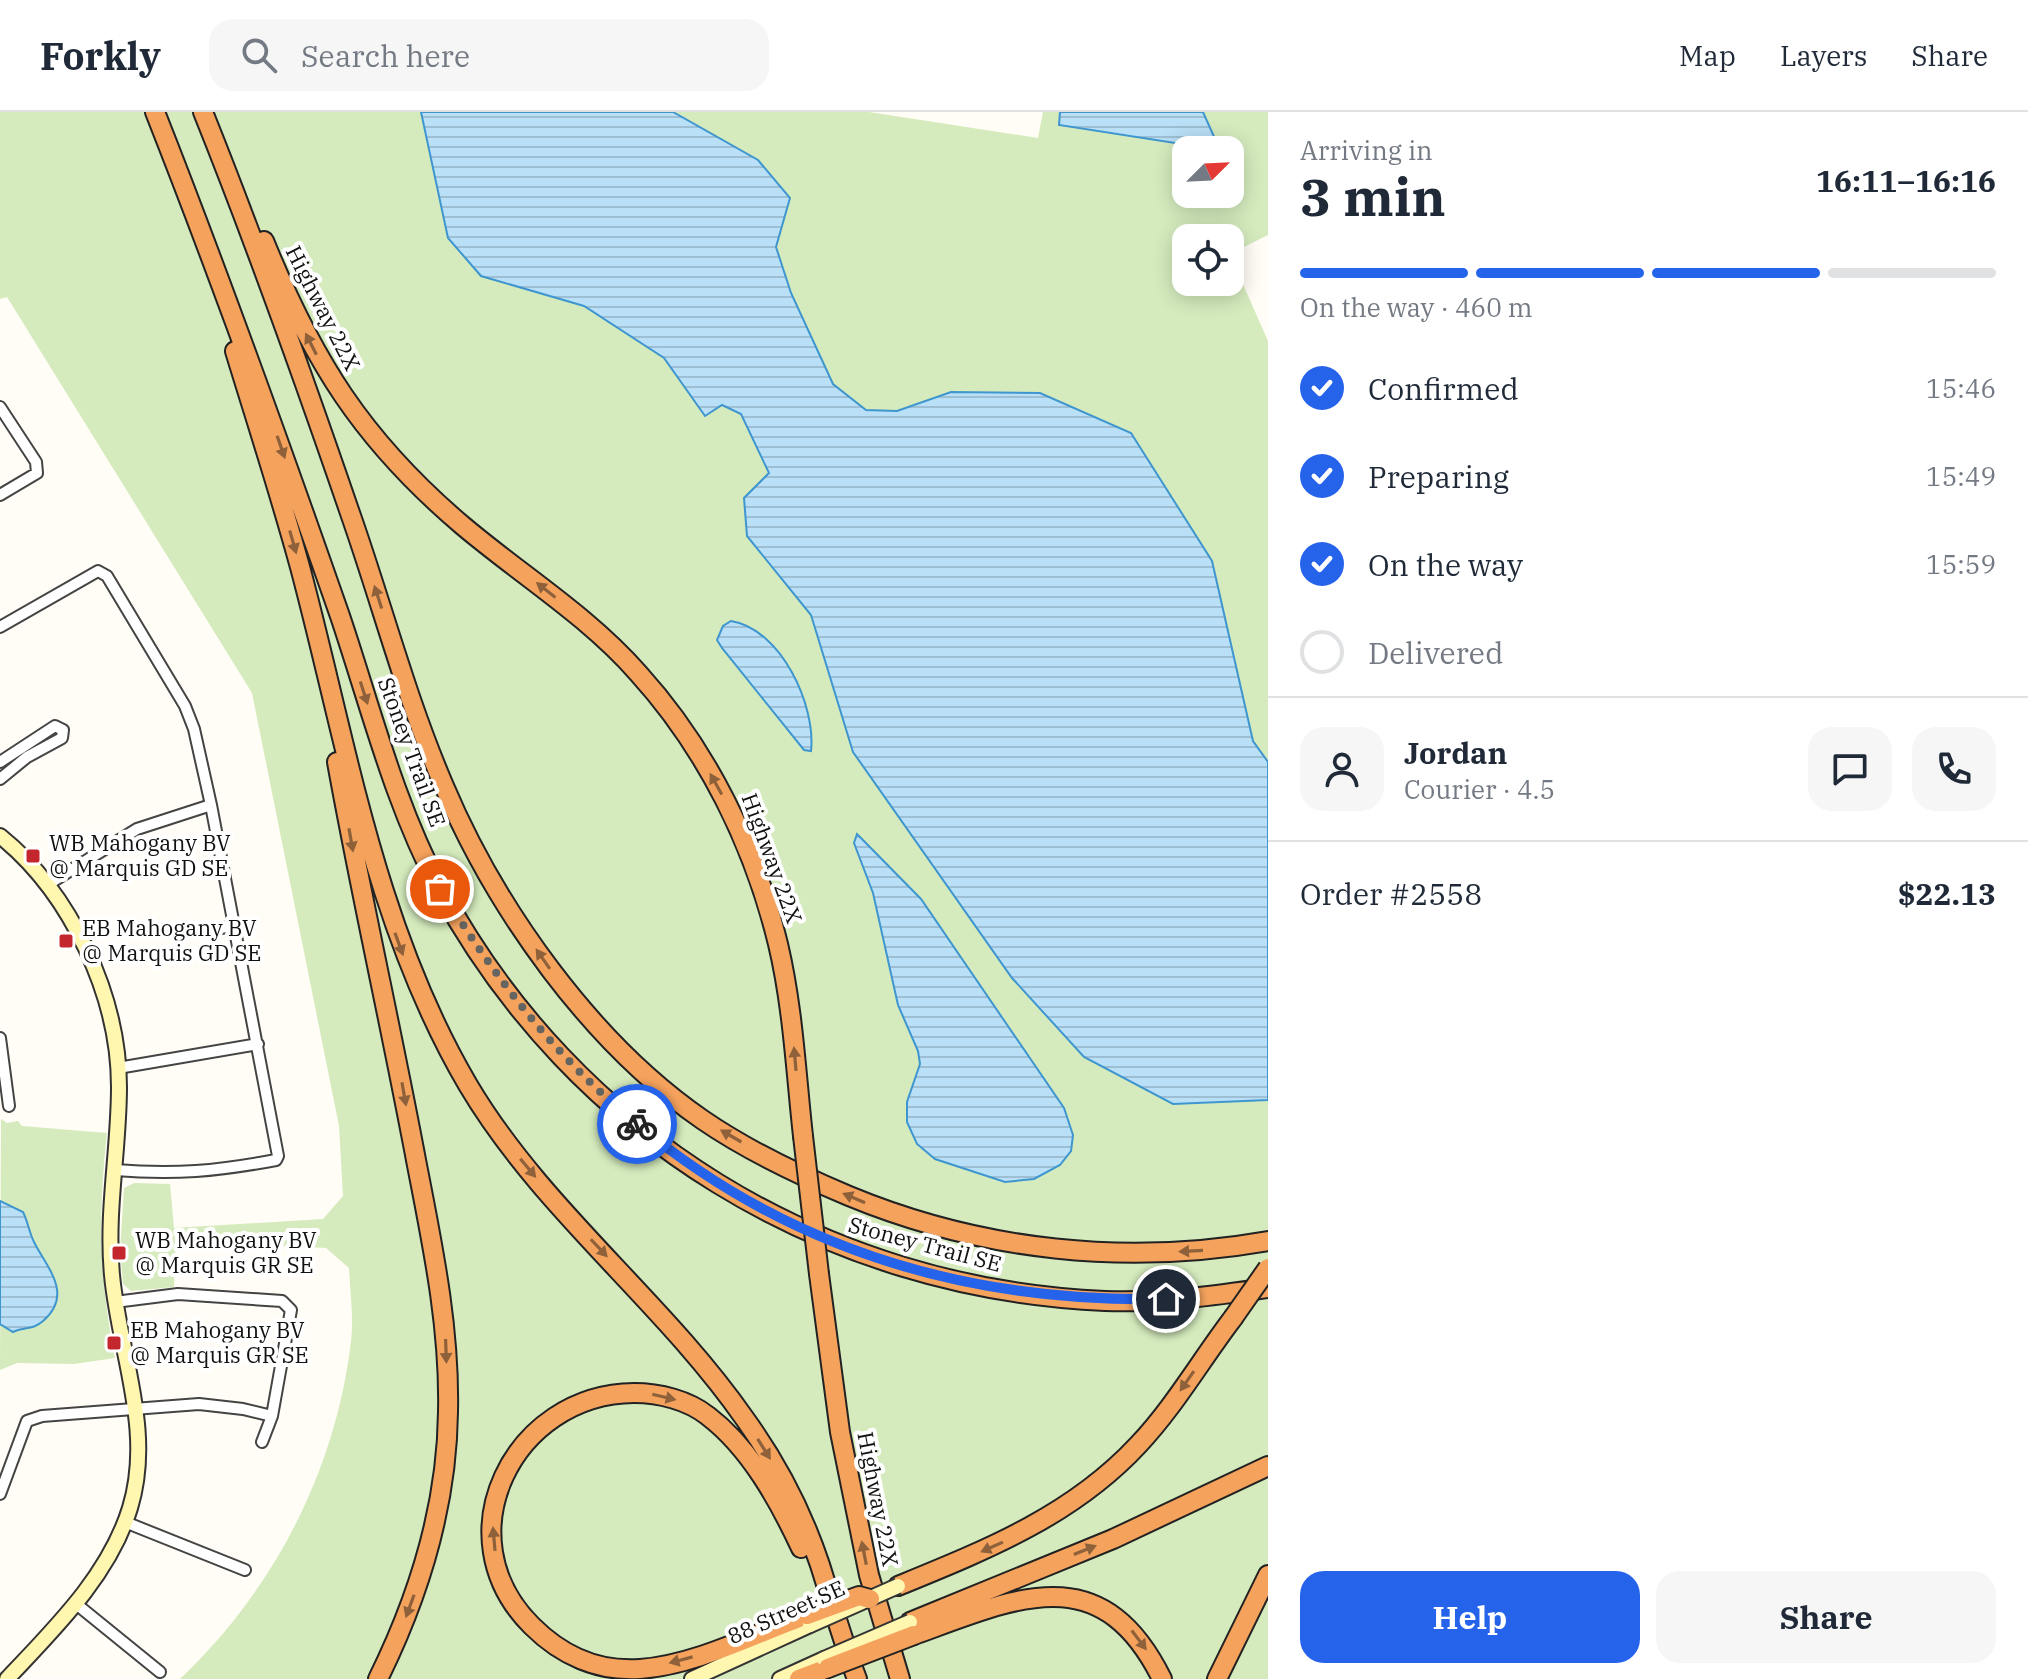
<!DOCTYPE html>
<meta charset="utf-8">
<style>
body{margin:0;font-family:"IBM Plex Serif",serif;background:#f6f6f7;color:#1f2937;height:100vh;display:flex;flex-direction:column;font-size:30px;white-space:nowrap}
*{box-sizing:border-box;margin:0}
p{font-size:26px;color:#747a83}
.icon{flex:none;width:44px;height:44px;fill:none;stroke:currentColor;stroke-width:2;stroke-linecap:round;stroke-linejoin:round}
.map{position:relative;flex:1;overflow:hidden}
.drawer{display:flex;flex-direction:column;background:#fff;width:760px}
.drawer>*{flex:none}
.needle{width:52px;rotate:66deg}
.buttons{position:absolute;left:1172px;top:24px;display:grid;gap:16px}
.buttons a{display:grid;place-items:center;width:72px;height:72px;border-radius:16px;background:#fff;box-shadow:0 4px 20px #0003;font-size:40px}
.pin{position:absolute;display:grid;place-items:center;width:68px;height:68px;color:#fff;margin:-34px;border:4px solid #fff;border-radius:50%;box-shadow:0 2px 8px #0007}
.courier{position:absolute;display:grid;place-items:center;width:80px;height:80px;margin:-40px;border:6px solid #2563eb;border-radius:50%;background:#fff;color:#222;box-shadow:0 2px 10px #0007}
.headline em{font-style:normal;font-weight:700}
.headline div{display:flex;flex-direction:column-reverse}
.headline{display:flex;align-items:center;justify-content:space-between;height:136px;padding:0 32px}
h1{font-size:52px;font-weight:700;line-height:60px}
.bar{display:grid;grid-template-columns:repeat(4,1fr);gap:12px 8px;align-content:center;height:96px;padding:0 32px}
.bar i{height:10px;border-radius:6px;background:#e0e1e3}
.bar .selected{background:#2563eb}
.bar p{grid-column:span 4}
.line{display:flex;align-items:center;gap:20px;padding:0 32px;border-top:2px solid #e0e1e3}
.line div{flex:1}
.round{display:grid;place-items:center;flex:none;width:84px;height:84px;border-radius:24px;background:#f6f6f7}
ol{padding:0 32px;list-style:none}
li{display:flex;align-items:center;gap:24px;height:88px}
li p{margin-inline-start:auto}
li .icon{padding:8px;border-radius:50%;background:#2563eb;color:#fff;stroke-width:4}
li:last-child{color:#747a83}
li i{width:44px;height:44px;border:4px solid #e0e1e3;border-radius:50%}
.cta{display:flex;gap:16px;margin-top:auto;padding:16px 32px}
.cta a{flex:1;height:92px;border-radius:24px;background:#2563eb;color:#fff;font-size:32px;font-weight:700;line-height:92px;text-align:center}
.cta a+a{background:#f6f6f7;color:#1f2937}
header{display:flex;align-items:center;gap:48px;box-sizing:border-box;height:112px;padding:0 40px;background:#fff;border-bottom:2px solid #e0e1e3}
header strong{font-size:38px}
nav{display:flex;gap:44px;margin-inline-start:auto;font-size:28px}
.search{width:560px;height:72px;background:#f6f6f7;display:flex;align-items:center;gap:20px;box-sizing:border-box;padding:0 28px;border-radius:24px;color:#747a83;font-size:30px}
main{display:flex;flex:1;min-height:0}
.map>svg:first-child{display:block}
.green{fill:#d5ebbd;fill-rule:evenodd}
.water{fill:url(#water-rules);stroke:#3f96cf;stroke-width:2}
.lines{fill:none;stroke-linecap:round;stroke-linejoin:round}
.street-casing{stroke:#444;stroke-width:14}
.secondary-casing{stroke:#333;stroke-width:18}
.highway-casing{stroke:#222;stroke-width:22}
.street{stroke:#fff;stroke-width:10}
.secondary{stroke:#fff6b0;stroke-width:14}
.highway{stroke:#f5a25d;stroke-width:18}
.secondary-bridge-casing{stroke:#333;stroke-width:18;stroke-linecap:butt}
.highway-bridge-casing{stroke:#222;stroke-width:22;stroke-linecap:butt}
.secondary-bridge{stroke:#fff6b0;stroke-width:14}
.highway-bridge{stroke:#f5a25d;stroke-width:18}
.oneway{fill:#8e613b}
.done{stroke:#646461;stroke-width:8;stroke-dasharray:0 14.4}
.route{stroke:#2563eb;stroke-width:10}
.poi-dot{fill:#c4262e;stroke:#fff;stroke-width:3}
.labels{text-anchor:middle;stroke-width:8;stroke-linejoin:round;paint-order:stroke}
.street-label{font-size:22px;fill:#111;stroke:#fff}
.poi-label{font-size:22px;fill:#111;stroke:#fff;text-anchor:start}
</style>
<header>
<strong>Forkly</strong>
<div class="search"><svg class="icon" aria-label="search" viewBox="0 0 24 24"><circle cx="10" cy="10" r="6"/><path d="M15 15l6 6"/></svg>Search here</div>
<nav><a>Map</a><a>Layers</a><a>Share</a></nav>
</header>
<main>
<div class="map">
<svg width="1268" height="1567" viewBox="0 0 1268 1567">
<defs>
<pattern id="water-rules" width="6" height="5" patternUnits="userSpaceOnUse" patternTransform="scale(2)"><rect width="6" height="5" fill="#b9e0f7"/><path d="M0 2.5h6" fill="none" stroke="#9ebfd3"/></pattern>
</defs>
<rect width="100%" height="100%" fill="#fffdf5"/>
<path class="green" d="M0,0h869l169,26 5,-26h225v123l-38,19v-16h-44v44h44v-27l38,86v1338h-1088c94,-89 156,-209 171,-338 3,-23 -1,-49 -2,-73l-23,-20 -150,-8 -2,47 -43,4 -8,-7 -3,-33 4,-63 10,-5 36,1 4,44 149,-9 20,-23 -4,-70 -87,-433 -245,-396 -7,2zM1186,38h44v44h-44z
M1,1007l6,4 11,-2 4,5 85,7c-9,82 -8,143 8,225l-41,6 -57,-1 -17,7z"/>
<path class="water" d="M421,0h252l85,48 32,38 -14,49 15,46 42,91 33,26 31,1 54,-19 89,1 91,40 81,128 41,180 15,21v338l-95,4 -89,-47 -72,-79 -159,-226 -42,-137 -64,-79 -3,-38 25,-25 -28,-59 -19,-9 -17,11 -41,-58 -80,-52 -103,-30 -33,-38z
M1060,0h143l17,38 -161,-25z
M731,509c50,8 85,84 80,130l-7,-1 -82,-102 -5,-8 6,-14z
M857,722l64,65 143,209 9,27 -2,16 -11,14 -26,14 -29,3 -70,-23 -18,-15 -10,-22v-20l13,-38 -2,-13 -20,-46 -25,-112 -19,-50z
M0,1089l23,11c5,10 6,20 11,30 13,26 40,52 9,79 -10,9 -19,6 -30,11l-13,-8z"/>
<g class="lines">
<defs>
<path id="street" d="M0,295l36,55 1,11 -37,22
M0,515l98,-56 9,5 78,130 9,23 17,76 67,351 -2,4c-59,11 -101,15 -161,10
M0,650l55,-36 8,4 -1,8 -35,19 -27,22
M47,773l90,-56 74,-24
M210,819l24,-6
M0,926l9,68
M118,956l140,-24
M115,1190l63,-8 104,7 9,9 -19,106
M0,1382l27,-73 15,-5 157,-12 44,5 29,7 -10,26
M125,1410l120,48
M75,1491l85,69"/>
<path id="secondary" d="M0,724c71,57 119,160 119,251 0,63 -13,125 -7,188 7,78 42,155 18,233 -21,68 -76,121 -123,171
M692,1567l118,-54
M780,1567l44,-20"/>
<path id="highway" d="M155,0c66,167 126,335 185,504 31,92 54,187 100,273 134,248 385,400 665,412 55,2 109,-5 163,-13
M203,0c53,132 101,267 147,401 32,91 56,185 94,273 52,123 147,257 259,334 45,31 96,55 146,76 133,55 278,70 419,45
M264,129c49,120 98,199 198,284 59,50 125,90 176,148 69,76 116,172 140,271 15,63 18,129 25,192
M235,239c22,72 45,143 65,216 47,176 74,358 168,518 74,125 194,215 277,334 31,43 58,95 75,146 12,38 23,77 37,114
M337,650c24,133 54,265 79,398 16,83 34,166 32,252 -1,93 -29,184 -70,267
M819,1162l21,158 29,143 31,104
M801,1436c-22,-47 -51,-100 -93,-132 -20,-16 -49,-23 -74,-23 -121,1 -192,144 -102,233 29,29 66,46 108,43 56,-4 114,-35 167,-54
M898,1474c88,-36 174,-70 240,-141 36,-38 63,-85 95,-127
M910,1510l203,-83 155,-73
M914,1523c102,-37 187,-79 248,44
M799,1567l29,-11
M1217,1567l51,-104"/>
</defs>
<use href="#street" class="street-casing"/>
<use href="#secondary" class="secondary-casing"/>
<use href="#highway" class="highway-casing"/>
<use href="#street" class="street"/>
<use href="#secondary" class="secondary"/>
<use href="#highway" class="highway"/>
<defs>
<path id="secondary-bridge" d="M810,1513l88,-39
M824,1547l86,-37"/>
<path id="highway-bridge" d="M803,1024l16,138
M1233,1206l35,-50
M807,1503l52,-19 11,3
M828,1556l86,-33"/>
</defs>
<use href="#secondary-bridge" class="secondary-bridge-casing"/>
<use href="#highway-bridge" class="highway-bridge-casing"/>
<use href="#secondary-bridge" class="secondary-bridge"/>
<use href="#highway-bridge" class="highway-bridge"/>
</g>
<defs><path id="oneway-solid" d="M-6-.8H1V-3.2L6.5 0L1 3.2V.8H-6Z" transform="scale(2)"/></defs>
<g class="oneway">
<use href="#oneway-solid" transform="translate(311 232) rotate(-117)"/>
<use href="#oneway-solid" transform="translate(281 335) rotate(71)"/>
<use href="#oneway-solid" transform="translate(293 430) rotate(74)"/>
<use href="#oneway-solid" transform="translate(546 478) rotate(-142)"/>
<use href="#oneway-solid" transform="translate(378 485) rotate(-108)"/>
<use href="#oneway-solid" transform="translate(364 581) rotate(72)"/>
<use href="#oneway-solid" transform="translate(716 672) rotate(-119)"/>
<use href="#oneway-solid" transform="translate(351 728) rotate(80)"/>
<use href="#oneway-solid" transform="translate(399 832) rotate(70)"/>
<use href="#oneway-solid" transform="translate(543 847) rotate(-125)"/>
<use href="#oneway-solid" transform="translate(795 947) rotate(-95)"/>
<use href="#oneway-solid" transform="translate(404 982) rotate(80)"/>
<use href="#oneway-solid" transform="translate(731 1024) rotate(-150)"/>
<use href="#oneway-solid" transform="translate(528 1056) rotate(50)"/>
<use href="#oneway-solid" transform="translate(854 1086) rotate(-157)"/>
<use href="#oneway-solid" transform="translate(599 1136) rotate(47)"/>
<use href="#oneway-solid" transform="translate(1191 1139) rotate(177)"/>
<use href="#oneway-solid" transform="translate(446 1239) rotate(88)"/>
<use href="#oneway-solid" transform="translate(1187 1269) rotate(125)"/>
<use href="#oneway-solid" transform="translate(664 1285) rotate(13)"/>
<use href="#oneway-solid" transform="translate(764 1337) rotate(58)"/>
<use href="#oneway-solid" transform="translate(494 1427) rotate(-95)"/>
<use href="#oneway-solid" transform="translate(992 1435) rotate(156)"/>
<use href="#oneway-solid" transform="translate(1085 1438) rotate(-22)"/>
<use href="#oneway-solid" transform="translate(864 1441) rotate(-101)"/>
<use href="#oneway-solid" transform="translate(410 1494) rotate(110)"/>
<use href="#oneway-solid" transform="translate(1139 1528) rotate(53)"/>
<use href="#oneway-solid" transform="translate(681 1548) rotate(165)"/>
</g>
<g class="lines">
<path class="done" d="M440,777c58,92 113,166 197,235"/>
<path class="route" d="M637,1012c153,127 332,179 529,175"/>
</g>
<g class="poi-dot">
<rect x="25" y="736" width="16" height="16" rx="4"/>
<rect x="58" y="821" width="16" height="16" rx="4"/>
<rect x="111" y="1133" width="16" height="16" rx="4"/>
<rect x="106" y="1223" width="16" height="16" rx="4"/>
</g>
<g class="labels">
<g class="street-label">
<text transform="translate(323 196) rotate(63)" y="8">Highway 22X</text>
<text transform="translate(412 640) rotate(70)" y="8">Stoney Trail SE</text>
<text transform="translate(772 746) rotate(70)" y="8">Highway 22X</text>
<text transform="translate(925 1132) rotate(15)" y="8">Stoney Trail SE</text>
<text transform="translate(878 1387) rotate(79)" y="8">Highway 22X</text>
<text transform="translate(786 1500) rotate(-24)" y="8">88 Street SE</text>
</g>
<g class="poi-label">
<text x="49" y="739">WB Mahogany BV<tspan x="49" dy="25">@ Marquis GD SE</tspan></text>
<text x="82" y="824">EB Mahogany BV<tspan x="82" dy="25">@ Marquis GD SE</tspan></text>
<text x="135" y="1136">WB Mahogany BV<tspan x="135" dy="25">@ Marquis GR SE</tspan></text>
<text x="130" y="1226">EB Mahogany BV<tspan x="130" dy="25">@ Marquis GR SE</tspan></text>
</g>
</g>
</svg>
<div class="buttons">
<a><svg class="needle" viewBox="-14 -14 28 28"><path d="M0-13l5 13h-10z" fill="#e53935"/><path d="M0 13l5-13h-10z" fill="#747a83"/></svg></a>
<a><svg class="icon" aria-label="locate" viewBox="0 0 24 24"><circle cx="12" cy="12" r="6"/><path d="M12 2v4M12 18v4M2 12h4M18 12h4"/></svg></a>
</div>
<div class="pin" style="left:440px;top:777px;background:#ea580c"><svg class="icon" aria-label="bag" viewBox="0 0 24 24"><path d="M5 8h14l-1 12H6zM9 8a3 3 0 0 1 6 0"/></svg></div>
<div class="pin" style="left:1166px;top:1187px;background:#1f2937"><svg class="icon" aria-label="home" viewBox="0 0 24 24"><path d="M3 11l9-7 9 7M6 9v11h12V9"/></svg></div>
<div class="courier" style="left:637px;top:1012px"><svg class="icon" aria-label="bike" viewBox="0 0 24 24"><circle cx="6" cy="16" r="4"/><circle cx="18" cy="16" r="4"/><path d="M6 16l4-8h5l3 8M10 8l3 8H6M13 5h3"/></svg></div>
</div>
<section class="drawer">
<div class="headline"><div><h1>3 min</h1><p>Arriving in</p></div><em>16:11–16:16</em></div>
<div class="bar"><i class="selected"></i><i class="selected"></i><i class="selected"></i><i></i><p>On the way · 460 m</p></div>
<ol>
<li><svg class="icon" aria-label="check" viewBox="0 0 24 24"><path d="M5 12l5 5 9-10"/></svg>Confirmed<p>15:46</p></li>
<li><svg class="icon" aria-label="check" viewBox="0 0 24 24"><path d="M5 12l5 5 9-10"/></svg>Preparing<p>15:49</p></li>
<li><svg class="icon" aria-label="check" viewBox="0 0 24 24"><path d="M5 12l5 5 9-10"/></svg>On the way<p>15:59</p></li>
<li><i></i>Delivered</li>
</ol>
<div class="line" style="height:144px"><a class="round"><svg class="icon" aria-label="person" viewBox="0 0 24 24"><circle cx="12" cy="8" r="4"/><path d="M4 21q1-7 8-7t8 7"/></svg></a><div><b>Jordan</b><p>Courier · 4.5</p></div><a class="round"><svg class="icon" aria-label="chat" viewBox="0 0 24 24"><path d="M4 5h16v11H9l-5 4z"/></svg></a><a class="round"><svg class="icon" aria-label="phone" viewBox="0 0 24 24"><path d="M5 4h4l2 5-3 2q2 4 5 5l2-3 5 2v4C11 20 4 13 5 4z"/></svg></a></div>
<div class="line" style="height:104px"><div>Order #2558</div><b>$22.13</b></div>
<div class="cta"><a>Help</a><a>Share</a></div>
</section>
</main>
